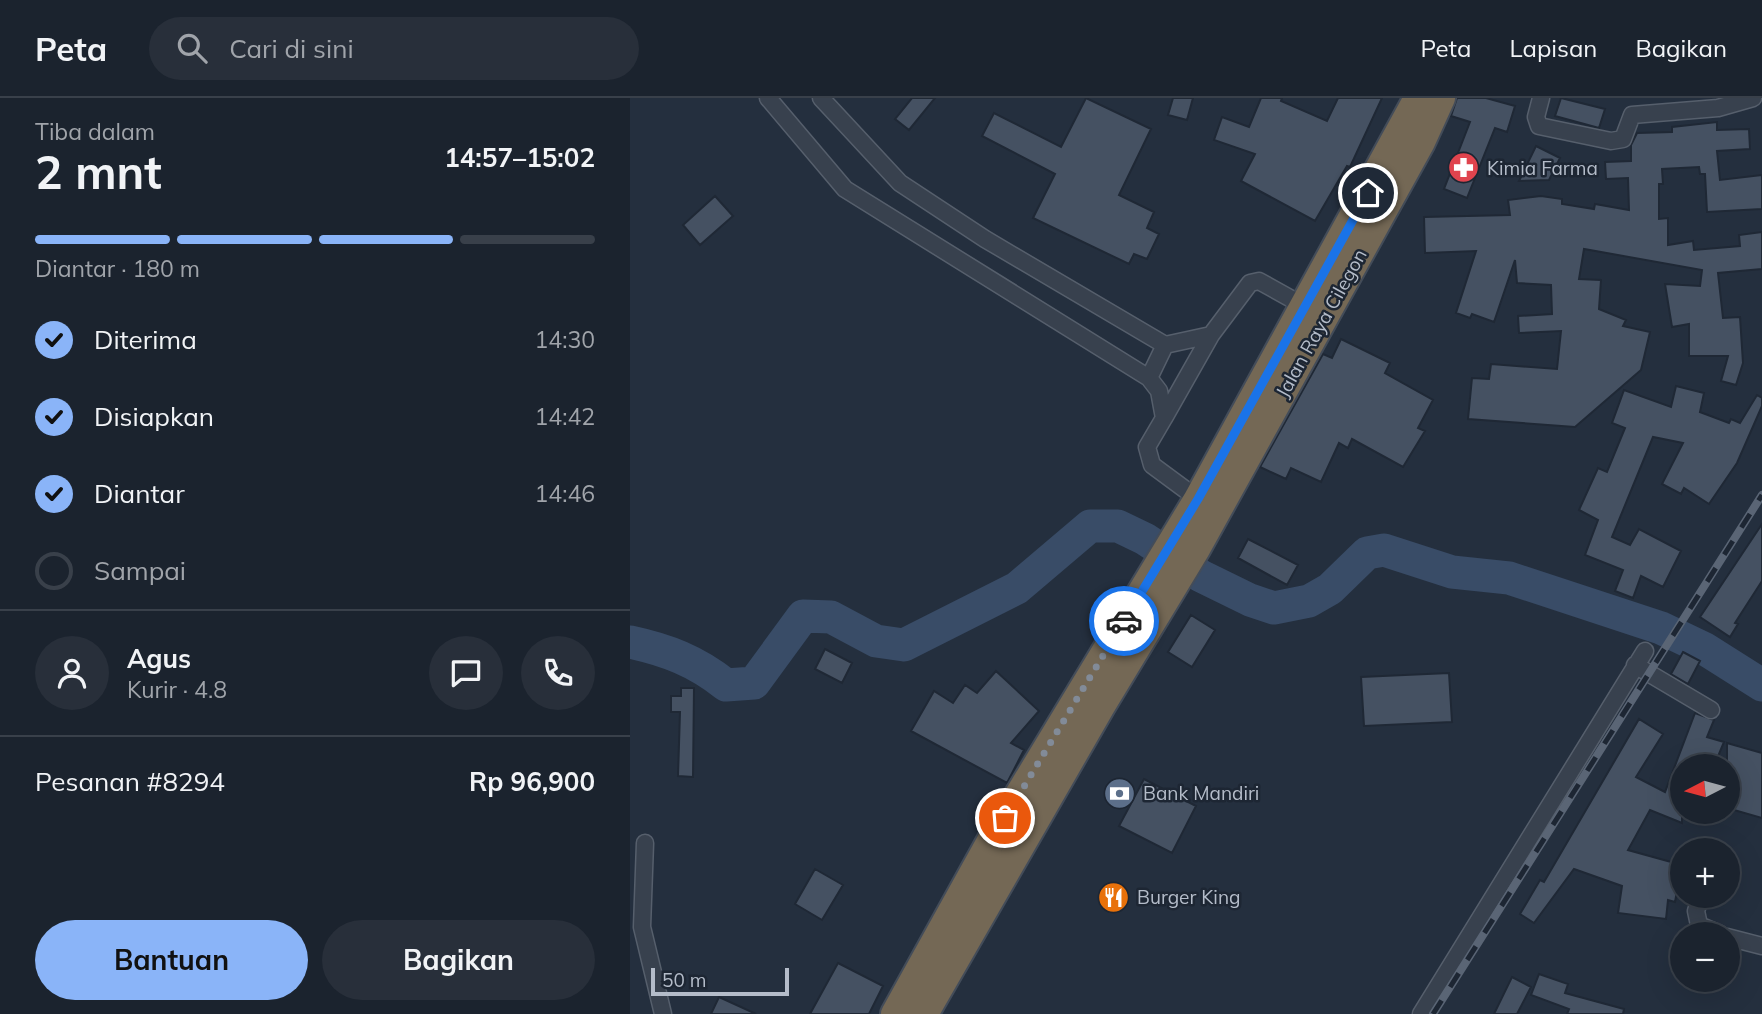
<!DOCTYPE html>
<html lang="id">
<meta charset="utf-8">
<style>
body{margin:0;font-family:Mulish,sans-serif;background:#282f3a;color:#f1f3f6;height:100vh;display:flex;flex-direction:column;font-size:26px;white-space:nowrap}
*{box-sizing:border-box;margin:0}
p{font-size:23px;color:#a0a4aa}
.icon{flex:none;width:38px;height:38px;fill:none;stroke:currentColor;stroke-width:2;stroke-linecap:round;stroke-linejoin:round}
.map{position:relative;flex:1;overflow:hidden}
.drawer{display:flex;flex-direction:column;background:#1b232e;width:630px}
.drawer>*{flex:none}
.needle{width:46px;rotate:264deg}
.controls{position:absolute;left:1040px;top:656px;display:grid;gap:14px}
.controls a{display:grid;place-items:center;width:70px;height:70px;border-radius:50%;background:#1b232e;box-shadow:0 7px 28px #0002,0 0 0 2px #39404a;font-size:35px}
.scale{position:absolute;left:21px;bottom:18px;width:138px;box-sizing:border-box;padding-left:7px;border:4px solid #b4bcc9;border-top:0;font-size:19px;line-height:24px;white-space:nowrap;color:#b4bcc9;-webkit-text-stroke:5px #1d2633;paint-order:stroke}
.pin{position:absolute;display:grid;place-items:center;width:60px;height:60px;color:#fff;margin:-30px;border:4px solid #fff;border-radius:50%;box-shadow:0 2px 7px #0007}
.courier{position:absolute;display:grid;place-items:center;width:70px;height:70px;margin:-35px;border:5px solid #1a73e8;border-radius:50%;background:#fff;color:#222;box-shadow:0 2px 9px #0007}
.headline em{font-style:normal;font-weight:700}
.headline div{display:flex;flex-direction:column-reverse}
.headline{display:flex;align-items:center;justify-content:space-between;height:119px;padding:0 35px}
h1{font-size:46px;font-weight:700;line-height:52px}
.bar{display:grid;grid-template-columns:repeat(4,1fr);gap:10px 7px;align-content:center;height:84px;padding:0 35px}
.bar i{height:9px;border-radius:5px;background:#39404a}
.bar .selected{background:#8ab4f8}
.bar p{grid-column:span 4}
.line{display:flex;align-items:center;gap:18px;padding:0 35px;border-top:2px solid #39404a}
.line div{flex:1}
.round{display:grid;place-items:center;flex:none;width:74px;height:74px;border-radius:37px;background:#282f3a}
ol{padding:0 35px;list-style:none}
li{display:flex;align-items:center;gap:21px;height:77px}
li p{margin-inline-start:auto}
li .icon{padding:7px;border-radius:50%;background:#8ab4f8;color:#111;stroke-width:4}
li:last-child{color:#a0a4aa}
li i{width:38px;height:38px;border:4px solid #39404a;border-radius:50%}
.cta{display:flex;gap:14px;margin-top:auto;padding:14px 35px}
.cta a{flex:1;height:80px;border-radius:42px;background:#8ab4f8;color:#111;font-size:28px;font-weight:700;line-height:80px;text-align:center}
.cta a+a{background:#282f3a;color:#f1f3f6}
header{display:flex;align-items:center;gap:42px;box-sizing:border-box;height:98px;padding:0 35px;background:#1b232e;border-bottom:2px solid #39404a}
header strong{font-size:33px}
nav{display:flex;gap:38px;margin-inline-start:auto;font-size:24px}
.search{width:490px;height:63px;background:#282f3a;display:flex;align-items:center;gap:18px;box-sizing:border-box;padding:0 24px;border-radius:38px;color:#a0a4aa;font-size:26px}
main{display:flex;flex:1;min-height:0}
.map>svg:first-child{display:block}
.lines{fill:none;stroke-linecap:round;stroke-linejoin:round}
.river{stroke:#394c67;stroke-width:33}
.building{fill:#455162;stroke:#1f2835;stroke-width:2}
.street-casing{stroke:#565f6c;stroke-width:19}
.highway-casing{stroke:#434c59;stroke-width:32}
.street{stroke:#38414e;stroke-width:16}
.highway{stroke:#746855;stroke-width:28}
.rail-casing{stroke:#5a6575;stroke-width:8}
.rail{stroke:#1d2633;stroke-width:5;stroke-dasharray:16;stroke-linecap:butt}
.done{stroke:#828b98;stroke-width:7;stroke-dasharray:0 12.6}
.route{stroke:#1a73e8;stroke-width:9}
.labels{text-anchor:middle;stroke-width:5;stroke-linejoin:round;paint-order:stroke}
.poi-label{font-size:19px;fill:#b4bcc9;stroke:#1d2633;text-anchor:start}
.street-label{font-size:19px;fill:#b4bcc9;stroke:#1d2633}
</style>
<header>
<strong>Peta</strong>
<div class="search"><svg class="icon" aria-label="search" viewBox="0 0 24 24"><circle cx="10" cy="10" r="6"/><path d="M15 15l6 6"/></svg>Cari di sini</div>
<nav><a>Peta</a><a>Lapisan</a><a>Bagikan</a></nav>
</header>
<main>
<section class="drawer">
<div class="headline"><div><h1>2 mnt</h1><p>Tiba dalam</p></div><em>14:57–15:02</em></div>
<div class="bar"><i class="selected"></i><i class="selected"></i><i class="selected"></i><i></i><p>Diantar · 180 m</p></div>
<ol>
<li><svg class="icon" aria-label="check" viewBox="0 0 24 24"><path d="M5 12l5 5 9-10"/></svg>Diterima<p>14:30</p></li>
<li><svg class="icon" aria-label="check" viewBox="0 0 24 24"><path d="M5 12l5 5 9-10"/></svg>Disiapkan<p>14:42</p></li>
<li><svg class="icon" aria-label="check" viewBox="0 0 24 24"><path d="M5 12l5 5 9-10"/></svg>Diantar<p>14:46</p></li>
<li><i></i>Sampai</li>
</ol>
<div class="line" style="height:126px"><a class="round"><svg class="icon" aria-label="person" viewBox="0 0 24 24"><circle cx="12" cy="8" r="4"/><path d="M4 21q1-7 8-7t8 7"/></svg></a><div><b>Agus</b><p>Kurir · 4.8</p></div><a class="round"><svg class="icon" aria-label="chat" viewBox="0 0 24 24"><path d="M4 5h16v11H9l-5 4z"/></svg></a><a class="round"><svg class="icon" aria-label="phone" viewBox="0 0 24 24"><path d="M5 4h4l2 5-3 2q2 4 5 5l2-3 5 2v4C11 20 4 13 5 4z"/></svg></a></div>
<div class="line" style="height:91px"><div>Pesanan #8294</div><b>Rp 96,900</b></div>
<div class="cta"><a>Bantuan</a><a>Bagikan</a></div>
</section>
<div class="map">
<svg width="1132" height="916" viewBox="0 0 1132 916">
<rect width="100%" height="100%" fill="#242f3e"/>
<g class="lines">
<path class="river" d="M0,544c37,8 66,19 96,43l28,-2 49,-67 28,1 45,24 28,4 113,-57 73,-62h28l27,13 56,37 49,24 24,8 35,-7 21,-12 37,-36 17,-3 68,22 57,6 152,50 44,21 57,36"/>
</g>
<path class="building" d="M282,0h23l-26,32 -14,-11z
M456,0l65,31 -32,66 35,17 -7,16 12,6 -12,25 -13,-5 -5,10 -96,-46 22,-44 -73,-38 12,-23 67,34z
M543,0h20l-6,22 -19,-5z
M631,0h21l-1,3 46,20 11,-23h44l-32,69 -3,-1 -32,55 -74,-40 14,-27 -41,-14 8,-23 27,10z
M827,0h29l29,8 -8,26 -12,-4 -28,70 -23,-9 26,-67 -19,-6z
M931,0l44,11 -6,19 -44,-12z
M1087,24v8l32,-1 1,20 -33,2 3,29 42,-5v34l-55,3 -2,-38h-5l-1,-7 -37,2 1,15h-4v35l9,-1v27l25,-4 1,9 46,-4 -1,-11 23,-3v37l-44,4 5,45 17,-1 3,46 -7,22 -15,-4 7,-25h-39v-32l-17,3 -7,-43 35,2 2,-16 -118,-21 -5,30 22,1 -2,29 27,11 -3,6 27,6 -9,38 -66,57 -107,-8 4,-41 17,1 2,-15 66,5 4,-38 -42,2 -1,-17 34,-2 -1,-29 -34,-2 -2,-23 -21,62 -22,-8 -2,4 -14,-5 20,-62 -51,2 -1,-36 86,-2 -2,-15 33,-4 21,3v5l32,5 1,-5 34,6 -1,-32 -22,1 -1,-17 26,-1v-16l6,-12 35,-1v-5z
M906,48l24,12 -11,22 -30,1z
M85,98l18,20 -33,29 -17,-20z
M711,241l49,24 -5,10 48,27 -15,28 7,3 -22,36 -51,-28 -4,9 -9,-5 -18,39 -30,-14 -5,11 -26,-12 63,-113 9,4z
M1046,288l28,7 -4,19 29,11 2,-4 9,4 17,-28 5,3v8l-25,57 -28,41 -25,-16 -3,6 -19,-10 21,-41 -30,-6 -41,100 18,8 9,-16 42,22 -18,36 -22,-11 -8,22 -18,-7 8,-21 -38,-15 13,-35 -19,-10 19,-42 9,4 18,-44 -13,-5 12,-33 47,17z
M1132,426v57l-27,42 3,1 -8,13 -30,-20z
M618,441l50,26 -11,20 -49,-27z
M561,517l24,15 -23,37 -24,-15z
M195,551l27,14 -10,20 -27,-14z
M1053,554l17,9 -12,23 -17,-10z
M366,573l43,40 -28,32 13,7 -17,33 -96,-52 23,-40 19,12 12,-18 12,8z
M819,575l3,49 -88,4 -3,-49z
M51,590h13l-1,89 -15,-1 2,-64h-9v-16h10z
M1065,615l19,7 -7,17 17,5 -10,24h-32v57l-32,-13 -22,40 54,15 -7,37 -7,-2 -2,19 -48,-6 4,-27 -48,-17 -40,54 -14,-9 20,-34 4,2 95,-163 24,15 -27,43 29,15z
M1097,645l35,10v65l-35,-10z
M514,681l52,27 -24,47 -53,-27z
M185,771l28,16 -21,35 -27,-16z
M208,865l45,23 -14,28h-59z
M909,876l29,10 -3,9 59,16 -1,5h-56l2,-5 -38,-14z
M882,879l19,10 -14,27h-23z
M89,899l37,17h-45z"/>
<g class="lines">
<defs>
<path id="street" d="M138,0l77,91 304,189 10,13 5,27 -17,29 5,18 46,34
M191,0l79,85 85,56 180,106 46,-10 39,-52 9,-2 45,25
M911,0l-5,19 3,9 72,15 12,-2 9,-24 86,-7 35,-10
M519,280l16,-33
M534,320l47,-83
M1005,567l76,45
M15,745l-3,84 21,87
M1083,752l1,-1
M1071,798l-5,15 3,14 21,9
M1097,839l35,9
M791,916l224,-363"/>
<path id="highway" d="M265,916l96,-173 207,-342 220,-401
M294,916l177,-308 95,-157 225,-407 20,-44"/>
</defs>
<use href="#street" class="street-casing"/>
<use href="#highway" class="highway-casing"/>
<use href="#street" class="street"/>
<use href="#highway" class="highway"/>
<defs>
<path id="rail" d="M803,916l329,-519"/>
</defs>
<use href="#rail" class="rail-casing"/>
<use href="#rail" class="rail"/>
</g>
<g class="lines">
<path class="done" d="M375,720l119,-197"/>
<path class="route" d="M494,523l74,-122 170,-306"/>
</g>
<defs>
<symbol id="pharmacy-disc" viewBox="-11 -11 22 22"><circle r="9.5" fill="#e0444e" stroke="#1d2633"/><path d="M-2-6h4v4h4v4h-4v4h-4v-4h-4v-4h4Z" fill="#fff"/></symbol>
<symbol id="bank-disc" viewBox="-11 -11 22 22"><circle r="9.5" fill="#5c6f8a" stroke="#1d2633"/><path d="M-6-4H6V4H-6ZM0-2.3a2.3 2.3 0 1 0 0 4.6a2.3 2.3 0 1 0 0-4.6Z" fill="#fff"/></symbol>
<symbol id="restaurant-disc" viewBox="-11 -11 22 22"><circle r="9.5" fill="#e8710a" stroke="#1d2633"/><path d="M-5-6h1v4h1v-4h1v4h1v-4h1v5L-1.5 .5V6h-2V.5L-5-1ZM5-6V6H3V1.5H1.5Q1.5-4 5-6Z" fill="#fff"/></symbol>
</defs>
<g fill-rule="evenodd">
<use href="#pharmacy-disc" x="816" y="52" width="35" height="35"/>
<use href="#bank-disc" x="472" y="678" width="35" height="35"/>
<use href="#restaurant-disc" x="466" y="782" width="35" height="35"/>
</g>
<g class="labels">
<g class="poi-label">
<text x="857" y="77">Kimia Farma</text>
<text x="513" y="702">Bank Mandiri</text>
<text x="507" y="806">Burger King</text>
</g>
<g class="street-label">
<text transform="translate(691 225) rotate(-61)" y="7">Jalan Raya Cilegon</text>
</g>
</g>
</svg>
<div class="controls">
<a><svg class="needle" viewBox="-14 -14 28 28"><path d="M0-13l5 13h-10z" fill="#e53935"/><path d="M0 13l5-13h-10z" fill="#a0a4aa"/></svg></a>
<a>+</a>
<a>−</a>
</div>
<div class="scale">50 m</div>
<div class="pin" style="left:375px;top:720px;background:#ea580c"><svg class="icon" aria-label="bag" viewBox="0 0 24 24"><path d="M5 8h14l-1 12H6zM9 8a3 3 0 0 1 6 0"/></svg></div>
<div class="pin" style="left:738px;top:95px;background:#1f2937"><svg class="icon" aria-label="home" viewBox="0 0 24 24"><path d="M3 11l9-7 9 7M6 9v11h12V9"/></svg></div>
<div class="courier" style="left:494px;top:523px"><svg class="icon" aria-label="car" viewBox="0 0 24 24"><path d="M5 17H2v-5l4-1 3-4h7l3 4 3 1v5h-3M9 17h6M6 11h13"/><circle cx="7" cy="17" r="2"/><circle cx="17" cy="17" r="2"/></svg></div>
</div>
</main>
